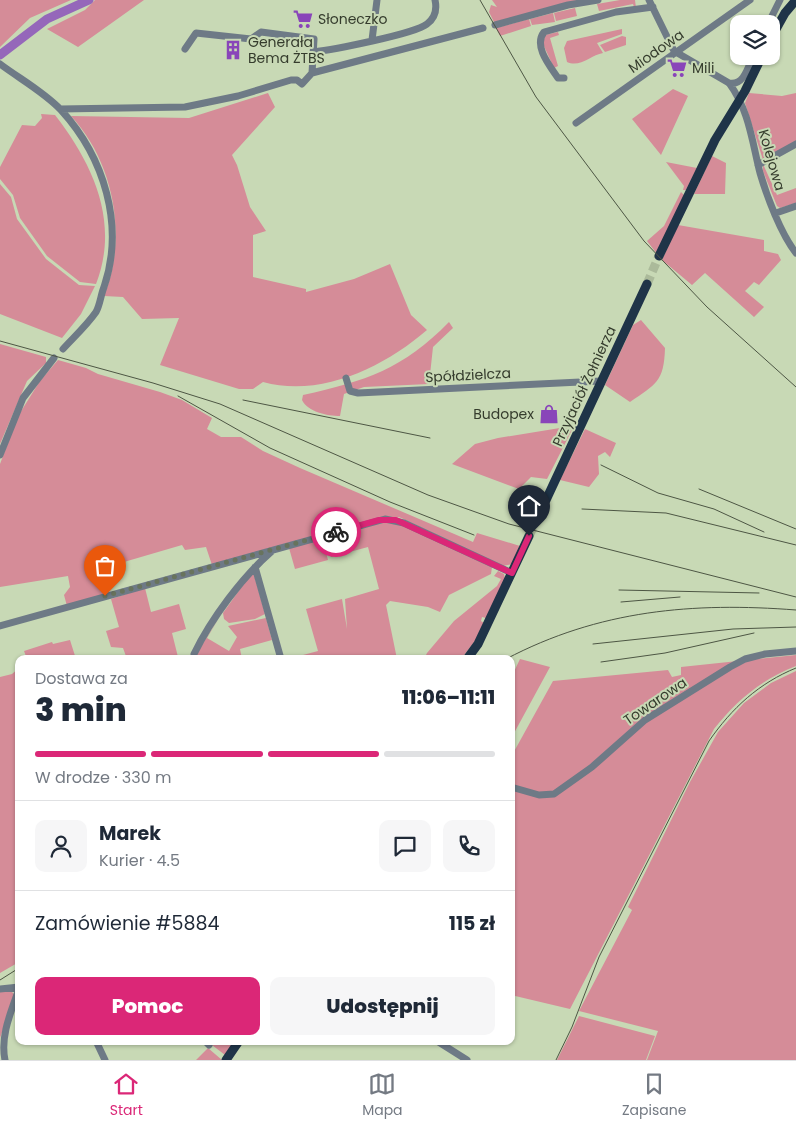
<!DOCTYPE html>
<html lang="pl">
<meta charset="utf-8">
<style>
body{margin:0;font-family:Poppins,sans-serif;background:#f6f6f7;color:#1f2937;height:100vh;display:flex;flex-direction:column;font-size:19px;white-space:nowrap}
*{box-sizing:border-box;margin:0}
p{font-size:16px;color:#747a83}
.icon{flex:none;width:28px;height:28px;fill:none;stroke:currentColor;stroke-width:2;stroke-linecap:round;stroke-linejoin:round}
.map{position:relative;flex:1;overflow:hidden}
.sheet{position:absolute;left:15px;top:655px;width:500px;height:390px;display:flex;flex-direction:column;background:#fff;border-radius:10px;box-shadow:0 1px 4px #0004}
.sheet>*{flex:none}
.controls{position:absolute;left:730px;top:15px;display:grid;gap:10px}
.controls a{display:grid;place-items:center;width:50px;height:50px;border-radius:10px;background:#fff;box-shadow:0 1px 4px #0004;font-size:25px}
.pin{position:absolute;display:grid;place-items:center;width:42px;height:42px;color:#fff;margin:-51px -21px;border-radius:50% 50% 50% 0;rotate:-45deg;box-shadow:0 0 5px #0007}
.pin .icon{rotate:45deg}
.courier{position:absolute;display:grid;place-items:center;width:50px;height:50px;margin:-25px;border:4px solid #db2777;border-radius:50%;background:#fff;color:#222;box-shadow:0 1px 6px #0007}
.overview em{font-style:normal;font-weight:800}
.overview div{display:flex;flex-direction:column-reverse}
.overview{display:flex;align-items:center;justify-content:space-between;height:85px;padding:0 20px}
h1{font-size:32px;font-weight:800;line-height:38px}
.bar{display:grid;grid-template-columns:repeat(4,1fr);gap:8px 5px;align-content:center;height:60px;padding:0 20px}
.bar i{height:6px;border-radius:4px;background:#e0e1e3}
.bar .on{background:#db2777}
.bar p{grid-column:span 4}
.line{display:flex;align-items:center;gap:12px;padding:0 20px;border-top:1px solid #e0e1e3}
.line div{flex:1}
.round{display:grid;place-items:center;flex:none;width:52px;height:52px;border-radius:10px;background:#f6f6f7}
.action{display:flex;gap:10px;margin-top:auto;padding:10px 20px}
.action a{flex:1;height:58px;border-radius:10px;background:#db2777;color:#fff;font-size:20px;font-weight:800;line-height:58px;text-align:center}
.action a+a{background:#f6f6f7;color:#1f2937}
.dock{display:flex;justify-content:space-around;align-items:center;height:70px;border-top:1px solid #e0e1e3;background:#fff;font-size:14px;color:#747a83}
.dock a{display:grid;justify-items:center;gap:2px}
.dock .on{color:#db2777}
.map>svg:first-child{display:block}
.green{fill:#d58c98}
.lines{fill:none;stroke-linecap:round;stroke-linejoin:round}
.river{stroke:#9567ba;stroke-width:9}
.major-tunnel{stroke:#abba9a;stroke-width:9;stroke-dasharray:9 4.5;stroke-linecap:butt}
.minor{stroke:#6e7a86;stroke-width:7}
.major{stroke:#1f3448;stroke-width:9}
.rail{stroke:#4d5644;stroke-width:1}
.done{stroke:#68735d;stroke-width:5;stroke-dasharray:0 9}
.route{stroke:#db2777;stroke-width:6}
.labels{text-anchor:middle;stroke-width:4;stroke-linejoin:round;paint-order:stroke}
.poi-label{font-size:14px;fill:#353c2d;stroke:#c8d9b5;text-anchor:start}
.street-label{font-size:14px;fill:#353c2d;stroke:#c8d9b5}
</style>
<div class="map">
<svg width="796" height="1060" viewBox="0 0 796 1060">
<rect width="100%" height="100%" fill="#c8d9b5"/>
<path class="green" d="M0,0h71l-41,18 -30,29z
M95,0h49l-66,47 -31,-18 38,-19z
M492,0h91l-89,22 -5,-10 2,-7 6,2z
M620,0h15l1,8 -2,-1 -1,-3 -34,7 -2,-7z
M575,8l2,8 -21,5 -2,-8z
M553,13l2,9 -23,3 -2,-6z
M529,19l2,7 -31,10 -4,-8z
M622,29v5l-25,9 6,10c-12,2 -23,15 -36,9l-3,-14 3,-7z
M558,32l1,3 -9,3 8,28 -4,2 -11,-24 2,-9z
M622,36l4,1v8l-21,7 -5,-7z
M673,89l15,7 -27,59 -29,-36z
M268,93l7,14 -43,48 5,10 13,42 16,24 -13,4v42l53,12v3l48,-13 36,-15 21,51 16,15c-43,37 -106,68 -164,52l-10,7h-14l-79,-24 19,-47 -37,1 -19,-22 -19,-1c24,-59 10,-134 -33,-180l118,2z
M749,93l33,3 14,-3v49l-33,18 -18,-57z
M41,114l14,1c38,49 65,107 41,169l-16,-2 -33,-26 -27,-38 -7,-23 -13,-16v-12l22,-42 13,1 7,-8z
M712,156l14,7 -1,31h-31z
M666,162l31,6 -11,22h-3l1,-4z
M763,164l14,31 19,-7v15l-16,5 -3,-2 -14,-35z
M0,184l11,13 6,22 29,40 33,26 16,1 -14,28 -19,24 -62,-24z
M681,192l3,3 -27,59 -10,-13 17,-15z
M678,225l86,15v11l14,3 3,6 -22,25 -5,-3 -9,9 19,16 -10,10 -49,-44 -13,12 -30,-25z
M641,320l24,28c-1,34 -9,36 -35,54l-25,-17 28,-60z
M449,322l4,6 -20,19 -4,37 -65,3 -20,7 -4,22c-13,0 -32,-4 -38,-16l1,-5c63,-14 100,-26 146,-73z
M0,344l46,13v6l-19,18 -27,63z
M58,360l28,8 12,6 62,18 22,8 30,18 -5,11 14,8h20l22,14 37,17 173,74 4,-9 43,13 -8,18 -9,2 -104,-49h-19l-168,48 -6,-18 -21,3 -3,-5 -82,24 6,25 -39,12 -3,-11 6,-8 -2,-11 -68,11v-123l18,-48 22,-35z
M566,427l7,1 -26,51 -16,-2 -12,12 -67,-25 23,-20 23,-6z
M585,429l31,14 -6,14 -5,-5 -7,4 1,18 -10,13 -29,-7z
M380,522h15l97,45 -1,7 -42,21 -9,17 -12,-5 -38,-6 -4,4 11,54h-109l30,-8 -12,-42 36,-10 5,30 -2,-30 34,-10 -11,-42 -37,10 -5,-19z
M322,538l6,22 -33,9 -6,-21z
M253,571l12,43 -10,5 -26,4 -5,-4 -1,-6z
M498,571l6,3 1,5 -19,39 -4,-1 -1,4 3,2 -9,18 -14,18h-37l3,-6 27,-32 43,-35 4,-7 -7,-3z
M145,588l6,24 28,-8 7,25 -14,4 6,24 12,-2 -2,4h-61l-4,-11 -12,-1 -5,-16 13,-4 -8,-28z
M219,618l-12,20 22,13 8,-14 -9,-11 38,-8 6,22 -32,9 2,10h-49z
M70,640l6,19h-49l-3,-8 28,-9 1,2z
M796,655v11c-34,13 -60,35 -82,63l-144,280 -59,-14v-238l42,-76 115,-11 4,7 9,-2v-8z
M520,659l30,8 -37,68 -2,-1v-56z
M19,668v294l-19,11v-296l12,-3z
M796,671v389h-149l11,-29 -79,-20 53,-101 -4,-3 62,-125 28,-50 26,-29 27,-20z
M10,990l5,5 -15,43v-47z
M579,1016l76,20 -9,24h-89z
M213,1041h22l-10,14 -13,-10z
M208,1048l14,12h-26z"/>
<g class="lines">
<path class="river" d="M0,55l47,-36 42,-19"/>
<path class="major-tunnel" d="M647,284l12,-28
M529,536l10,-21"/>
<path class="minor" d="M649,0l25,51 55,32c20,27 23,58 31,90 7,24 21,61 36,80
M768,24l12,-24
M495,25l73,-20 30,-5
M372,40l5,-40
M185,49l11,-16 55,6 10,-7 53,7 -2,34
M313,52c18,-2 102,-18 114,-28 8,-6 10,-15 8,-24
M0,64c20,15 44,28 61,46 43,47 64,115 43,177 -3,7 -4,18 -8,25 -9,13 -22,25 -33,37
M312,73l171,-45
M564,78h-6c-8,-12 -25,-32 -14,-46l72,-20 37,-5
M729,83c15,3 19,-16 24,-27
M60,109l125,-2 53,-11 53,-16h6l5,4 10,-11
M576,123l174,-123
M758,165l38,-21
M776,213l20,-7
M346,378l4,13 8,2 243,-12
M0,455l23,-57 31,-40
M255,567l26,92
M0,626l385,-107 19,4 108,50
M194,654c17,-35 48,-77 78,-103
M511,787l28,8 15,-1 38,-27 53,-47 85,-53 15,-8 20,-5 31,-3
M0,989l19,-2
M96,1041l9,19
M205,1041l4,4
M437,1041l30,19
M5,1060c-5,-24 6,-48 14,-71"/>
<path class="major" d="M771,38l14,-25 11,-13
M659,256l56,-116 30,-49 17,-35
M546,500l101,-216
M539,515l3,-8
M467,659l11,-15 51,-108
M226,1060l13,-19"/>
<path class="rail" d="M480,0l56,97 108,144 63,66 89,80
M0,341l153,42 67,21 208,91 81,29 287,73
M178,396l92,52 120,54 84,33
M243,400l187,38
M601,465l57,28 56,16 50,23
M699,489l97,40
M582,509l84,4 130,32
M619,590l140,3
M621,602l59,-5
M593,644l140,-15 63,-2
M506,659c93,-49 187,-57 290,-49
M601,662l64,-9 89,-20
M0,980l19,-12
M556,1060l16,-33 27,-70 110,-216c23,-33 50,-58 87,-73"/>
</g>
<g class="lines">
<path class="done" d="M105,596l231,-64"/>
<path class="route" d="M336,532l43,-12h17l116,53 17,-37"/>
</g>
<defs>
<symbol id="supermarket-bare" viewBox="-9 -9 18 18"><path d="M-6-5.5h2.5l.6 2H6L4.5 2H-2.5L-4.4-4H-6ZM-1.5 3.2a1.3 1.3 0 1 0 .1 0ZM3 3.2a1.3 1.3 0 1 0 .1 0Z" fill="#8945b9" stroke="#c8d9b5" stroke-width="2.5" paint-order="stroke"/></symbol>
<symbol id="building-bare" viewBox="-9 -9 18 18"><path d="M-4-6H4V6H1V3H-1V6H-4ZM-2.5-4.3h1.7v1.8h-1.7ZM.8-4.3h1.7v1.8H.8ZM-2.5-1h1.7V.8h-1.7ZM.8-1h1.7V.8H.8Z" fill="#8945b9" stroke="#c8d9b5" stroke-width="2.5" paint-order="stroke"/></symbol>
<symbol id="shop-bare" viewBox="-9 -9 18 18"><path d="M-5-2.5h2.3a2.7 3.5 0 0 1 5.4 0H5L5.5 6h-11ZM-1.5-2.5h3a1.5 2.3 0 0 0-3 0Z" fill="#8945b9" stroke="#c8d9b5" stroke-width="2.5" paint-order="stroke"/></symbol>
</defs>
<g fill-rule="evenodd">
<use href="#supermarket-bare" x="289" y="5" width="28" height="28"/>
<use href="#building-bare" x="219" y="36" width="28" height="28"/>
<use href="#supermarket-bare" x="663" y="54" width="28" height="28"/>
<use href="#shop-bare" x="535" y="400" width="28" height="28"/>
</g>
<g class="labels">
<g class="poi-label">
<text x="318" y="24">Słoneczko</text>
<text x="248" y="47">Generała<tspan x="248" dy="16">Bema ŻTBS</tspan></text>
<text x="692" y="73">Mili</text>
<text x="534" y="419" text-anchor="end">Budopex</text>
</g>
<g class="street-label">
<text transform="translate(656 51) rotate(-35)" y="5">Miodowa</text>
<text transform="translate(772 160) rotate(74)" y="5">Kolejowa</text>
<text transform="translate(468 375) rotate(-3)" y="5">Spółdzielcza</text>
<text transform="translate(584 386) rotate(-65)" y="5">Przyjaciół Żołnierza</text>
<text transform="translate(655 701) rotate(-34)" y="5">Towarowa</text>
</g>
</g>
</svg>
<div class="controls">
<a><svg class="icon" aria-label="layers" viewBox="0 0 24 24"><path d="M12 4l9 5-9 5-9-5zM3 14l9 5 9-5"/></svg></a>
</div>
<div class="pin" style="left:105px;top:596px;background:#ea580c"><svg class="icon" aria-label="bag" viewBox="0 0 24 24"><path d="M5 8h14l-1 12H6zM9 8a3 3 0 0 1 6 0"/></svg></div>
<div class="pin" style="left:529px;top:536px;background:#1f2937"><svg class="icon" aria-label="home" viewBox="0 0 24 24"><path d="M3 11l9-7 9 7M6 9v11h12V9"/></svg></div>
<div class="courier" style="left:336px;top:532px"><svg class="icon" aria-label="bike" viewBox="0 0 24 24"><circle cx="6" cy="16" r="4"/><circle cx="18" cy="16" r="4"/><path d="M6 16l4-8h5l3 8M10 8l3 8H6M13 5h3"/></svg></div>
<section class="sheet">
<div class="overview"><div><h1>3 min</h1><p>Dostawa za</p></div><em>11:06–11:11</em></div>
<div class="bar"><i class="on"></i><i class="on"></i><i class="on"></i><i></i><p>W drodze · 330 m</p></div>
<div class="line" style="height:90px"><a class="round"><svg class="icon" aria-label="person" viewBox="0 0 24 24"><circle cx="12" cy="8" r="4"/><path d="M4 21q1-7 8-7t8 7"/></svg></a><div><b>Marek</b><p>Kurier · 4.5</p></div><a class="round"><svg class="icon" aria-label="chat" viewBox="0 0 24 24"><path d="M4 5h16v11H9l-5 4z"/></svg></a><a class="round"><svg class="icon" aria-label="phone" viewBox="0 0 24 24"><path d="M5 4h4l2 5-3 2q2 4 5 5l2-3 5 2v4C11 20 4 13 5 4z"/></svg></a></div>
<div class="line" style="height:65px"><div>Zamówienie #5884</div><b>115 zł</b></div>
<div class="action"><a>Pomoc</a><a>Udostępnij</a></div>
</section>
</div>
<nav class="dock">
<a class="on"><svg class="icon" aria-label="home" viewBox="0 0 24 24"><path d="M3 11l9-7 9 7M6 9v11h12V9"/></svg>Start</a>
<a><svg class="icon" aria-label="map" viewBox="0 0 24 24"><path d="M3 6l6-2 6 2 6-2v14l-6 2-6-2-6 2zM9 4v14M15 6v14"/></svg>Mapa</a>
<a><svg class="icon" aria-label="saved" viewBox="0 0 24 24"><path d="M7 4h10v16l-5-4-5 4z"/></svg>Zapisane</a>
</nav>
